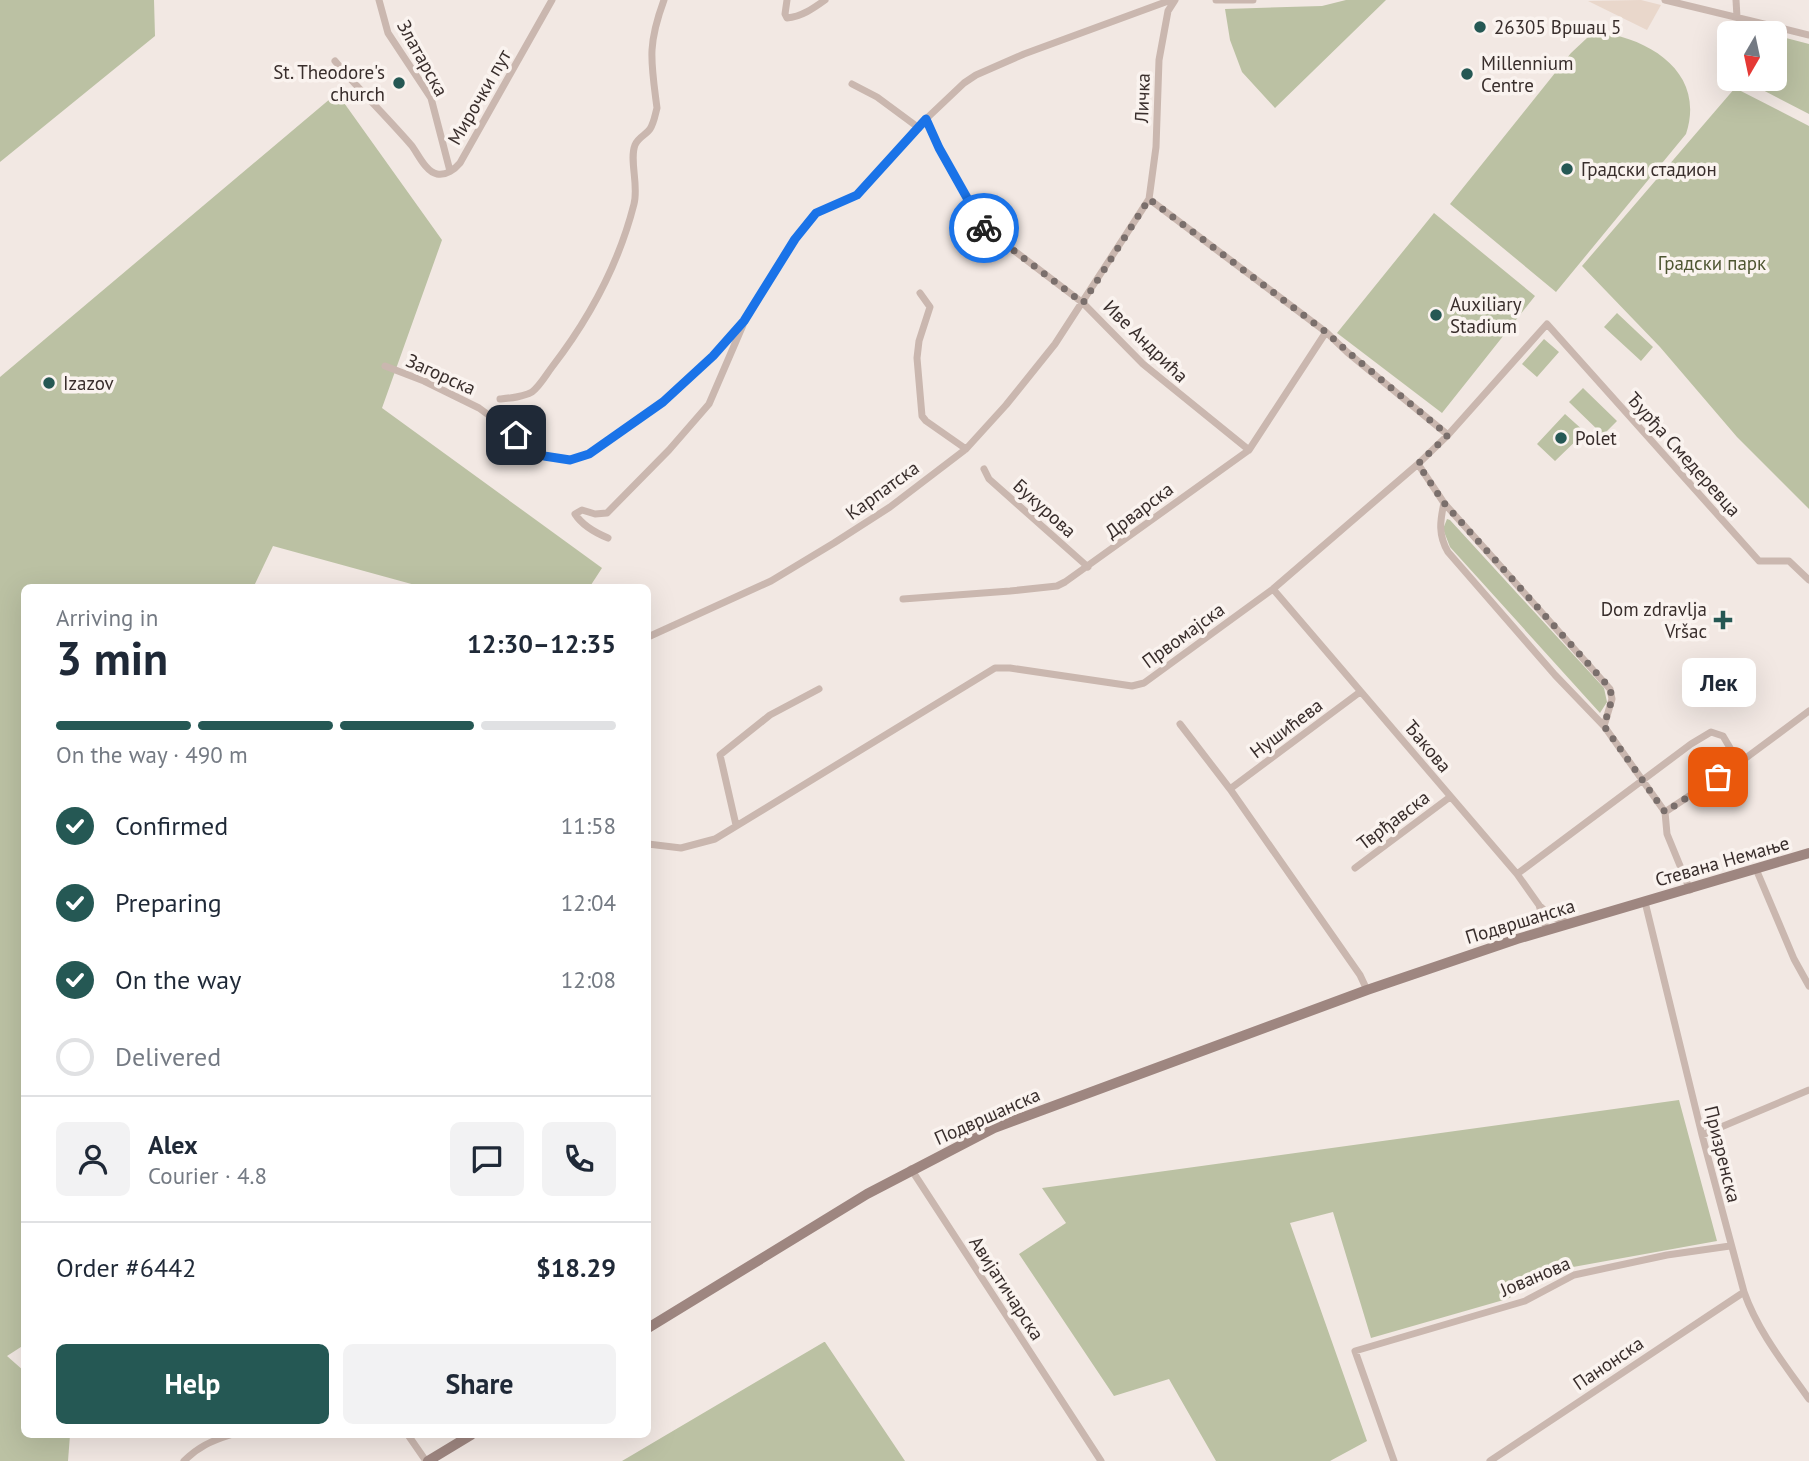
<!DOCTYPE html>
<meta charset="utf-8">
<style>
body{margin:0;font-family:"PT Sans",sans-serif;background:#f2f2f3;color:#1f2937;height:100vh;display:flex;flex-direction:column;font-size:26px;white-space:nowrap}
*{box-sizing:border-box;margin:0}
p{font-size:23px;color:#747a83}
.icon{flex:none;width:38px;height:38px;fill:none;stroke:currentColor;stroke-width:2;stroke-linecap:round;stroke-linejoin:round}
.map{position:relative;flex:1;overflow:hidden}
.drawer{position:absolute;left:21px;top:584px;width:630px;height:854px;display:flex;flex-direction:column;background:#fff;border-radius:10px;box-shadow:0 7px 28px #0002}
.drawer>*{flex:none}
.needle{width:46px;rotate:189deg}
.buttons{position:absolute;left:1717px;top:21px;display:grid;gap:14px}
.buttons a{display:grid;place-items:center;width:70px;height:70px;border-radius:10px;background:#fff;box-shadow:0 7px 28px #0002;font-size:35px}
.pin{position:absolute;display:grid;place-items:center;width:60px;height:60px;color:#fff;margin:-30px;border-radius:14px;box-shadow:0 4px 10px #0006}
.courier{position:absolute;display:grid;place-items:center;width:70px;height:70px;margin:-35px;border:5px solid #1a73e8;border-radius:50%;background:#fff;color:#222;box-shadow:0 2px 9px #0007}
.bubble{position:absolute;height:49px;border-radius:10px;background:#fff;box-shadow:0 7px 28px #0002;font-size:23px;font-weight:700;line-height:49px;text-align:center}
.summary em{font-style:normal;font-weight:700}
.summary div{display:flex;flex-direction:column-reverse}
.summary{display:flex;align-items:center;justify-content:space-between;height:119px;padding:0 35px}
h1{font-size:46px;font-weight:700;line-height:52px}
.bar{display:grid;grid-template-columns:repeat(4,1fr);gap:10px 7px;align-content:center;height:84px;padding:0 35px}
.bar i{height:9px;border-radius:5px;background:#e0e1e3}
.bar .selected{background:#255854}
.bar p{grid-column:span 4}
.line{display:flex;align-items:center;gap:18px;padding:0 35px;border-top:2px solid #e0e1e3}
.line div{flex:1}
.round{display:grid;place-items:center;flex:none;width:74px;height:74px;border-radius:10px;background:#f2f2f3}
ol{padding:0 35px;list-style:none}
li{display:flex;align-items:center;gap:21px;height:77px}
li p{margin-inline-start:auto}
li .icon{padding:7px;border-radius:50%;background:#255854;color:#fff;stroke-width:4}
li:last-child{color:#747a83}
li i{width:38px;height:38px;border:4px solid #e0e1e3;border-radius:50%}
.action{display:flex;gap:14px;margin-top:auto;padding:14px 35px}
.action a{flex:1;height:80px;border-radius:10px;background:#255854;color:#fff;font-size:28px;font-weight:700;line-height:80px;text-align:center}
.action a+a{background:#f2f2f3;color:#1f2937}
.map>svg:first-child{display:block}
.green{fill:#bbc1a3}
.plaza{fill:#e9d7cb}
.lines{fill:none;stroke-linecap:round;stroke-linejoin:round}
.street{stroke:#cab7af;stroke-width:7}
.secondary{stroke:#9e8680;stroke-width:10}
.done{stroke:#7a6f6c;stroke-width:7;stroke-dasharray:0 12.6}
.route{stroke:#1a73e8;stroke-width:9}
.poi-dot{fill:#255854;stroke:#faf3ef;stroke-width:2.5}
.labels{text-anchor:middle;stroke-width:7;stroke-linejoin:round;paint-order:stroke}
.poi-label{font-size:19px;fill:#392e2c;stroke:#faf3ef;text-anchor:start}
.street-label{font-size:19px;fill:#392e2c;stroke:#faf3ef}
.park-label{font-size:19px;fill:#4e5632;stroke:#faf3ef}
</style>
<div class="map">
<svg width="1809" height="1461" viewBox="0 0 1809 1461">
<rect width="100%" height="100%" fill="#f2e8e3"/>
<path class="green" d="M0,0h154l1,36 -155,126z
M1346,0h40l-111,108 -33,-36 -12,-32 -5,-31 97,-3z
M1605,33c51,9 100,43 81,101l-130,158 -106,-88 121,-151 16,-15z
M1786,38l23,6v70l-52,-27 5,-8h12l1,-21z
M1735,88l74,38v383l-72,-72 -77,-90 -78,-81z
M337,93l105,147 -60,168 220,160 -13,20h-163l-153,-42 -20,42h-229v757l-17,11 17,15v64h46l-2,26h-68v-1084z
M1434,213l101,83 -93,117 -105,-80z
M1617,313l36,34 -12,14 -37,-34z
M1544,339l15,13 -22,25 -15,-13z
M1583,388l34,33 -14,14 -34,-33z
M1565,414l20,18 -30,29 -18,-17z
M1447,519l3,1 154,168 3,14 -7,11 -150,-166 -7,-18z
M1679,1100l38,141 -144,26 -66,32 -136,39 -38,-126 -43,11 77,218 -37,20h-114l-47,-82 -55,17 -95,-142 47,-31 -24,-35z
M825,1342l80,119h-283l202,-119z"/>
<path class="plaza" d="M1641,0l20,5 -14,25 -59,-29z"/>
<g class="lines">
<path class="street" d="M379,0l9,33 43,65 19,73
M787,0l-2,14 2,4c14,-1 27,-10 38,-18
M1216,0h37
M1665,0l144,35
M1736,0l1,17
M335,61c24,29 52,56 77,85 6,8 14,26 25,28 9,2 18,-5 23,-11l92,-163
M852,84l25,13 42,31
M926,119l13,29 44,79 100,76 60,61 106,86
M1149,199l177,133 21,20 101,83
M920,293l10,14 -11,34 -2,17 5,58 4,5 40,28
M385,366l39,15 55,27 65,48 26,4 19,-6 74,-52 50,-46 31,-35 51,-82 21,-26 41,-18 69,-76 38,-36 12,-8 48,-21 147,-54
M500,399c11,-1 23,-2 32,-7 8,-6 14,-17 20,-25 37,-48 67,-104 82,-163 5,-19 -5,-44 1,-59 3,-8 11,-10 15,-16 4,-6 5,-14 7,-21 -6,-47 -10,-62 7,-108
M1418,464l26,39 166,186 2,10 -8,27
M984,469l5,10 99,88
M1444,503c-4,18 -6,32 4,49l107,123 49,51 61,86 2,22 23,56
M608,538c-12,-5 -26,-13 -33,-24l7,-4 13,4 12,-1 62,-63 40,-46 34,-79
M1273,589l244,285 22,31 8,26
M903,599l107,-8 47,-5 8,-4 184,-132 77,-118
M648,637l123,-56 63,-38 56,-36 76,-58 40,-44 49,-61 94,-145 7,-52 3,-87 9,-49 7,-11
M1180,724l50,65 130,186 7,15
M1230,789l130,-97
M1665,812l74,-49 70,-52
M736,825l-16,-70 50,-40 49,-26
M648,844l33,4 34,-9 280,-171h15l122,18 12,-3 129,-94 145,-125 30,-29 99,-111 212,237h30l20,19
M1355,868l95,-71
M1756,869l38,90 15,27
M1517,874l174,-130 20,-12 12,4 16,27
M1645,902l57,233 42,157c14,40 41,73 65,107
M1541,907l11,10 14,5
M1702,1135l107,-45
M911,1169l190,292
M408,1435l18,26
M184,1461c14,-14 27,-20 46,-26
M1394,1461l-39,-110 170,-50 49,-26 93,-20 63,-9
M1490,1461l254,-169"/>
<path class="secondary" d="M648,1328l219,-134 127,-66 373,-138 150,-51 292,-86
M428,1461l43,-26"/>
</g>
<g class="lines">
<path class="done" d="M984,228l99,75 66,-104 177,133 22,20 100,83 -30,29 26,39 166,185 2,11 -8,27 61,86 53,-35"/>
<path class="route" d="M516,435l28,21 26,4 19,-6 74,-52 50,-46 31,-35 51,-82 21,-26 41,-18 69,-76 13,29 45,80"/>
</g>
<g class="poi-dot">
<circle cx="1480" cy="27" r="7"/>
<circle cx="1467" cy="74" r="7"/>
<circle cx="399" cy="83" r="7"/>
<circle cx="1567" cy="169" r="7"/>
<circle cx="1436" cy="315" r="7"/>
<circle cx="49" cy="383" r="7"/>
<circle cx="1561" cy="438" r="7"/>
<path d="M1719.5 609.5h7v7h7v7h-7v7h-7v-7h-7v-7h7z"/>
</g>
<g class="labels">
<g class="poi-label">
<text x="1494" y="34">26305 Вршац 5</text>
<text x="1481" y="70">Millennium<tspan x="1481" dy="22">Centre</tspan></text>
<text x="385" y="79" text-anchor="end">St. Theodore's<tspan x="385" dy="22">church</tspan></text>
<text x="1581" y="176">Градски стадион</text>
<text x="1450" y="311">Auxiliary<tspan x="1450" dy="22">Stadium</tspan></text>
<text x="63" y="390">Izazov</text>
<text x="1575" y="445">Polet</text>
<text x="1707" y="616" text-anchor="end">Dom zdravlja<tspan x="1707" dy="22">Vršac</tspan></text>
</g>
<g class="street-label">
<text transform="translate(423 58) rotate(61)" y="7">Златарска</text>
<text transform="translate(479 97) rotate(-60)" y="7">Мирочки пут</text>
<text transform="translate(1142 98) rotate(-88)" y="7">Личка</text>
<text transform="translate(1146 341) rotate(44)" y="7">Иве Андрића</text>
<text transform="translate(441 374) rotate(24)" y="7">Загорска</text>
<text transform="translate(1684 454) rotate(48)" y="7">Ђурђа Смедеревца</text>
<text transform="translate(882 490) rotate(-36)" y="7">Карпатска</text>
<text transform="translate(1045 508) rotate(42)" y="7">Букурова</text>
<text transform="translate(1139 510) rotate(-37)" y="7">Дрварска</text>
<text transform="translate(1183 635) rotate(-36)" y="7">Првомајска</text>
<text transform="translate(1286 728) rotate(-37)" y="7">Нушићева</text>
<text transform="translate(1428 746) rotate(50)" y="7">Ђакова</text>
<text transform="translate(1393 820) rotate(-37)" y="7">Тврђавска</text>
<text transform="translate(1722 861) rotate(-16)" y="7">Стевана Немање</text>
<text transform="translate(1520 921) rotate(-17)" y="7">Подвршанска</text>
<text transform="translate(987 1116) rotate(-24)" y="7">Подвршанска</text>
<text transform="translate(1723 1154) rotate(76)" y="7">Призренска</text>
<text transform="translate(1535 1276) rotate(-23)" y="7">Јованова</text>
<text transform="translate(1007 1288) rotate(57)" y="7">Авијатичарска</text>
<text transform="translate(1608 1363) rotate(-34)" y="7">Панонска</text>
</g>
<g class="park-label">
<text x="1712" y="270">Градски парк</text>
</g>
</g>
</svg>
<div class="buttons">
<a><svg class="needle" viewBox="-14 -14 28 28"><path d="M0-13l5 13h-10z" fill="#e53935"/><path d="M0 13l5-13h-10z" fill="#747a83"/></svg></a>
</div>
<div class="pin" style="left:1718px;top:777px;background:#ea580c"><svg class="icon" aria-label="bag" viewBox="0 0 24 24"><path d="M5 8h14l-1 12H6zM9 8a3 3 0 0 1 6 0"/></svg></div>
<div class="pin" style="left:516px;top:435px;background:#1f2937"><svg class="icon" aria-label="home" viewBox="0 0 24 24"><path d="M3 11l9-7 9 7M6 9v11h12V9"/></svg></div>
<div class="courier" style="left:984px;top:228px"><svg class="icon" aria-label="bike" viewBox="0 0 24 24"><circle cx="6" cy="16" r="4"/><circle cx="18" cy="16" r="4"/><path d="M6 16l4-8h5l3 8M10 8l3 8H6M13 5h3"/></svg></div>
<div class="bubble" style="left:1682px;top:658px;width:74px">Лек</div>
<section class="drawer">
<div class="summary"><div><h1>3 min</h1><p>Arriving in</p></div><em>12:30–12:35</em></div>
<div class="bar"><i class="selected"></i><i class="selected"></i><i class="selected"></i><i></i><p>On the way · 490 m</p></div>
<ol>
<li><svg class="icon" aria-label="check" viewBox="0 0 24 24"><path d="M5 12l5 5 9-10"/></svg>Confirmed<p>11:58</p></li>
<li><svg class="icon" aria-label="check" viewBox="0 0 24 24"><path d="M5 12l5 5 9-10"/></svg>Preparing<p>12:04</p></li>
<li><svg class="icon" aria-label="check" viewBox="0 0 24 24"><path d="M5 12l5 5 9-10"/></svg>On the way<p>12:08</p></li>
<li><i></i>Delivered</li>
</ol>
<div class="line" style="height:126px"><a class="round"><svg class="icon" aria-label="person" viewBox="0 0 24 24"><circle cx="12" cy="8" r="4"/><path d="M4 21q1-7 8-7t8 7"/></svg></a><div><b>Alex</b><p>Courier · 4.8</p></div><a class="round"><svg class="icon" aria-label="chat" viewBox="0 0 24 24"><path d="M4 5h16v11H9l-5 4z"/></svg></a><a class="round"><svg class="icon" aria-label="phone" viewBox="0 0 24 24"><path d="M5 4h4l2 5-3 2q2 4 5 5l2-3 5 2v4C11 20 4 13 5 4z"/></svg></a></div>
<div class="line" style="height:91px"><div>Order #6442</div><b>$18.29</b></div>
<div class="action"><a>Help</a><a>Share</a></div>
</section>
</div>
